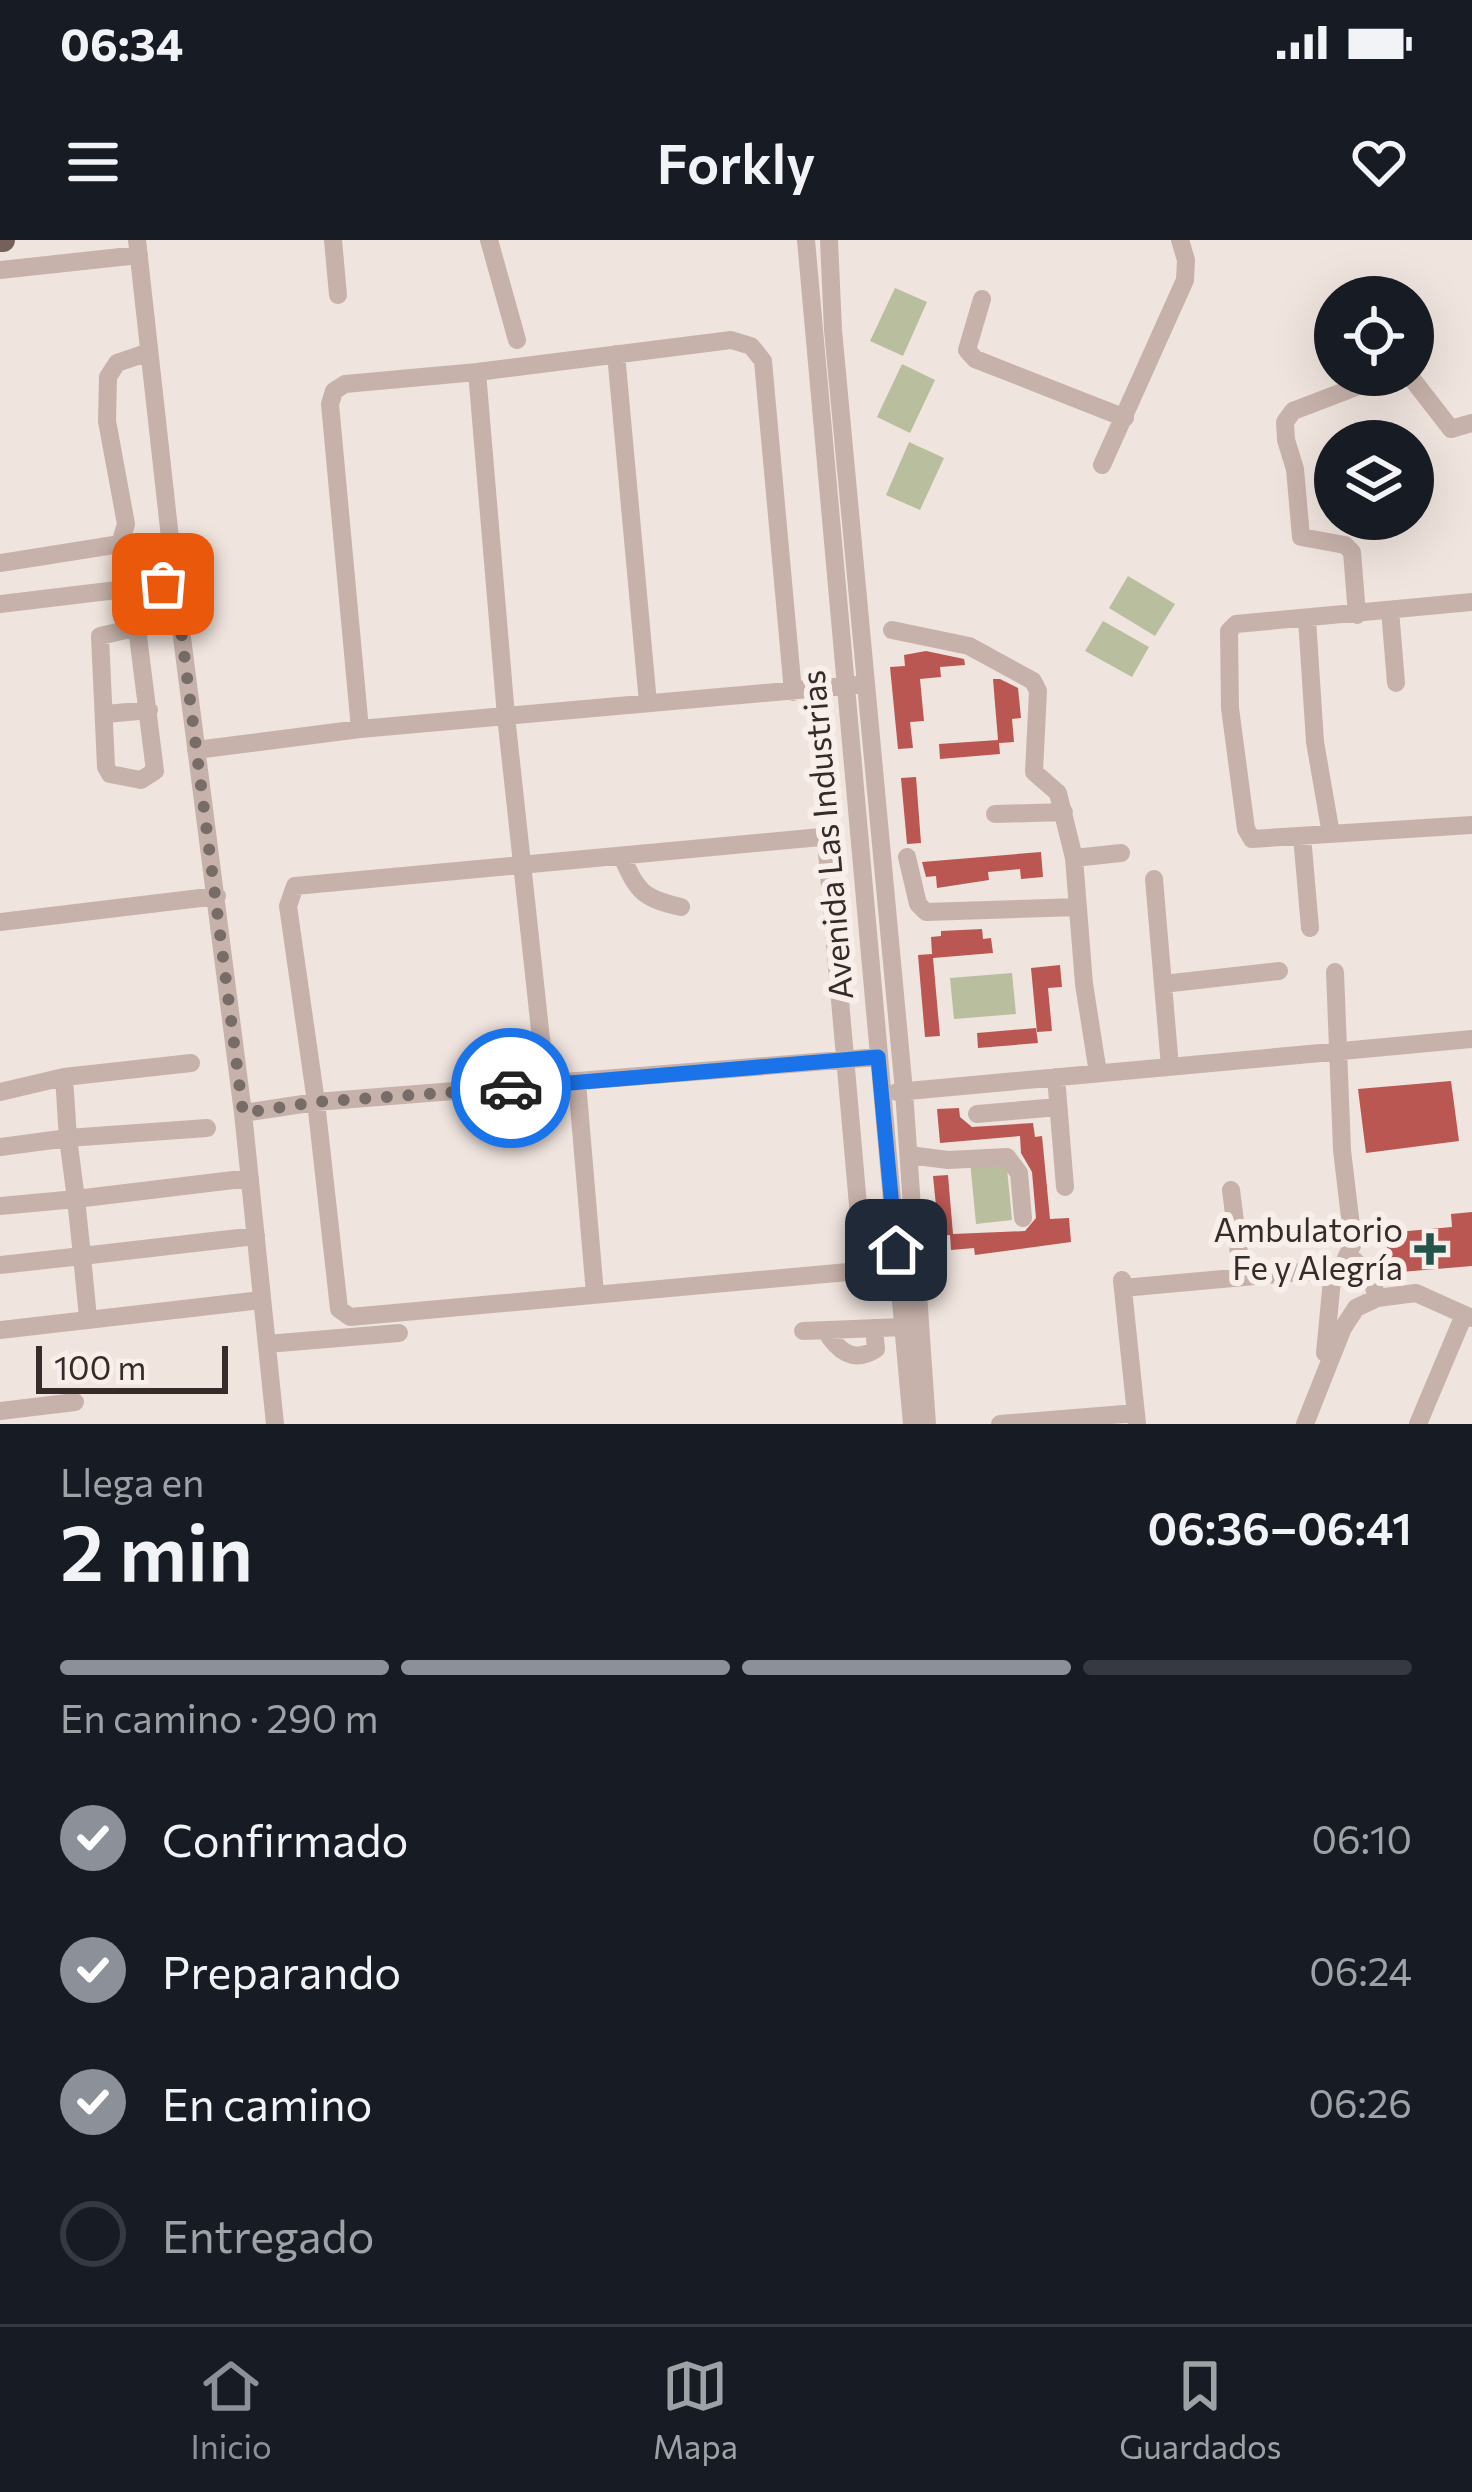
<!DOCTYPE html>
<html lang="es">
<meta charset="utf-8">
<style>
body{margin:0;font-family:Commissioner,sans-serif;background:#242831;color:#f1f3f6;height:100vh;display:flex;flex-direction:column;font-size:45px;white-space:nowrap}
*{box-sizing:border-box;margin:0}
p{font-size:39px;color:#9ea1a6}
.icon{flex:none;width:66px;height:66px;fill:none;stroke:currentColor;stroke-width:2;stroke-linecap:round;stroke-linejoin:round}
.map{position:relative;height:1184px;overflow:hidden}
.details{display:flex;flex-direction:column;background:#171b24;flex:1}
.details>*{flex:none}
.fabs{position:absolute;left:1314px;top:36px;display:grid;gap:24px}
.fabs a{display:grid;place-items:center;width:120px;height:120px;border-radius:50%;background:#171b24;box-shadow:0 12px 48px #0002;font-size:60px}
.scale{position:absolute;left:36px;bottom:30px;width:192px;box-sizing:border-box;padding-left:12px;border:6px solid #362b29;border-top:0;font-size:33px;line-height:42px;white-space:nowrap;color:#362b29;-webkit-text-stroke:9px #f8efea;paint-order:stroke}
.pin{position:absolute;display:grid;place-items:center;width:102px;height:102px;color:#fff;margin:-51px;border-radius:24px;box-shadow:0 6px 18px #0006}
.courier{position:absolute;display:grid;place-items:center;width:120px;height:120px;margin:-60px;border:9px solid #1a73e8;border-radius:50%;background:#fff;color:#222;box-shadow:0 3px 15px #0007}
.summary em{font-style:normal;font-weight:600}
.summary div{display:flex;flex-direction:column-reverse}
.summary{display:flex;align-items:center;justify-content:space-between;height:204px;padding:0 60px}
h1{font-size:78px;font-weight:600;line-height:90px}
.bar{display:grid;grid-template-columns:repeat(4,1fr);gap:18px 12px;align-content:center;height:144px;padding:0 60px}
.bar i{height:15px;border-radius:9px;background:#363941}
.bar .current{background:#8c9099}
.bar p{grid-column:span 4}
ol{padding:0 60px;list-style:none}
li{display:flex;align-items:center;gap:36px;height:132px}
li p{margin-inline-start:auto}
li .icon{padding:12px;border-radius:50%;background:#8c9099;color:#fff;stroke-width:4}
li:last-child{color:#9ea1a6}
li i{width:66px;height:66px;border:6px solid #363941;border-radius:50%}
.status{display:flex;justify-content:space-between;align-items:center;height:84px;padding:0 60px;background:#171b24;direction:ltr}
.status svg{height:33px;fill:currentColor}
header{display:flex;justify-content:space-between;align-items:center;height:156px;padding:0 60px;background:#171b24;font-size:54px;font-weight:600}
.tab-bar{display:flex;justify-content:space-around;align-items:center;height:168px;border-top:3px solid #363941;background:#171b24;font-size:33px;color:#9ea1a6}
.tab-bar a{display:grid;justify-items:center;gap:6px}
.tab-bar .current{color:#8c9099}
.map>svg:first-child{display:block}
.green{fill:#b9be9f}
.building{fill:#ba5752}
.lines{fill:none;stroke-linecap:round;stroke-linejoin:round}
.minor{stroke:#c7b2ab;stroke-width:18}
.major{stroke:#76605c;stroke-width:24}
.done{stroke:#776c68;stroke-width:12;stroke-dasharray:0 21.6}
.route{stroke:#1a73e8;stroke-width:15}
.poi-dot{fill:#23534d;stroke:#f8efea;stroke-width:4.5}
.labels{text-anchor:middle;stroke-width:12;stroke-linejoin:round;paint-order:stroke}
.street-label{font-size:33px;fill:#362b29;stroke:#f8efea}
.poi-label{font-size:33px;fill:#362b29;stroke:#f8efea;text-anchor:end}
</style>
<div class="status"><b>06:34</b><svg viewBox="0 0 49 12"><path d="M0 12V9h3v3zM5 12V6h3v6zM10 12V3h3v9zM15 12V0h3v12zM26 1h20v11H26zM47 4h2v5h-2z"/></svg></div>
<header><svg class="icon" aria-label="menu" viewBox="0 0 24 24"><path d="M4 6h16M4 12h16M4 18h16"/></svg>Forkly<svg class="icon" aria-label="heart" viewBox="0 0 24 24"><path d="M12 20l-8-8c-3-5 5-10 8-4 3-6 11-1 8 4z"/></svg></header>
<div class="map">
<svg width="1472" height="1184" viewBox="0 0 1472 1184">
<rect width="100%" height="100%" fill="#f0e4de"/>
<path class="green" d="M895,48l32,14 -24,54 -33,-15z
M902,124l33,16 -25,53 -33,-16z
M909,202l35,16 -24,52 -34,-15z
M1128,336l47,28 -20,32 -46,-28z
M1103,381l46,26 -17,30 -47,-26z
M1012,733l4,41 -62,5 -4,-41z
M1006,918l6,62 -36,4 -6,-63z"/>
<path class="building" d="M926,411l38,8 1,6 -25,2 1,10 -21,2 4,42 -14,1 3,26 -15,1 -8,-82 15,-1 -1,-11z
M993,439h7l18,9 3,30 -9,1 2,23 -15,1 1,11 -60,5 -1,-15 59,-4z
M916,537l5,66 -14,1 -6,-66z
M1041,612l2,25 -22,2 -1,-10 -32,3 1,8 -52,8 -1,-12 -10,1 -4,-15z
M982,689l1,10 8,-1 2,15 -60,5 7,78 -15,1 -7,-82 14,-1 -1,-17 10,-1v-5z
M1060,725l2,22 -14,1 4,43 -15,1 -6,-64z
M1036,788l2,15 -60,5 -1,-15z
M1451,841l8,60 -93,12 -8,-64z
M959,868l1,9 12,10 61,-4 2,14 7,-1 8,83 19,-1 2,24 -96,13 -1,-7 -23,2 -1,-15 -11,1 -6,-60 15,-1 5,59 72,-3 11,-13 -4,-46 -11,-19 -1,-17 -80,7 -3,-34z
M1472,972v54l-83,7 -3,-40 66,-6 -1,-13z"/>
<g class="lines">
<path class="minor" d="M137,0l38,343 68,530 32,311
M333,0l5,55
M489,0l28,100
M806,0l106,1184
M829,0l4,90 71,761 23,333
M0,30l139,-15
M982,59l-15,51 8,9 150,59
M616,114l32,349
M477,132l29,344 40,369
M1409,135l42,54 21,-6
M1102,225l83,-185 1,-20 -6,-20
M0,323l120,-19 6,-20 -19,-103 1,-44 9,-14 32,-11
M1472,362l-236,22 -7,7 1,77 16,121 6,10 220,-14
M0,364l175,-21
M1390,370l6,73
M1357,375l-5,-63 -7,-7 -44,-8 -6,-68 -9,-29 -1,-18 8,-11 94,-36
M1307,379l8,123 16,92
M137,388l18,143 -14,9 -31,-6 -4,-7 -6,-131 65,-15 -1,-26
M892,390l77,16 64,35 5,10 -4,81 24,21 16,65 10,126 14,89
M106,474l43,-4
M360,489l-30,-325 4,-13 11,-7 132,-12 254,-32 20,6 12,15 30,331
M196,510l164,-21 494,-44
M995,574l69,-2
M1302,596l8,92
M821,597l5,4 37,421 -4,9 -509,46 -11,-8 -23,-207 -28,-196 7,-20z
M622,617c16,35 20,41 59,50
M907,617l11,47 8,8 152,-5
M1074,618l47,-5
M1154,639l16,188
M0,682l217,-26
M1163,744l116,-13
M64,837l4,61 139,-10
M1056,837l9,110
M577,842l18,212
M0,852l64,-15 127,-14
M897,852l575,-53
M243,873l73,-11 562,-45
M977,874l81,-7
M0,907l68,-9 8,61 -76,7
M909,915l39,5 59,-3 12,16 4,45
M250,938l-174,21 6,57 174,-20
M1231,950l11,87
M1349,1015l22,22 6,21
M0,1025l82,-9 6,62
M1122,1040l15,144
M1123,1048l210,-19 11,-6 9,-20 -11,-93 -7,-178
M0,1090l261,-30
M825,1090c13,21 28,34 51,19l-2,-21
M803,1091l100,-4
M267,1104l132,-11
M1325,1113l8,-84
M0,1171l75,-9
M1000,1184l136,-11
M1305,1184l38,-96 13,-20 21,-10 39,-5 56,25
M1418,1184l46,-109"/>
<path class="major" d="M0,0h3"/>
</g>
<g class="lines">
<path class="done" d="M163,344l12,-1 68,530 73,-11 195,-14"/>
<path class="route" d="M511,848l367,-31 18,193"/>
</g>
<path class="poi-dot" d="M1424 991h12v12h12v12h-12v12h-12v-12h-12v-12h12z"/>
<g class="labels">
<g class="street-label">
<text transform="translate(827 595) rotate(-95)" y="12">Avenida Las Industrias</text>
</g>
<g class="poi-label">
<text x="1403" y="1002">Ambulatorio<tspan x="1403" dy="38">Fe y Alegría</tspan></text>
</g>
</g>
</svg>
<div class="fabs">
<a><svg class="icon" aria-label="locate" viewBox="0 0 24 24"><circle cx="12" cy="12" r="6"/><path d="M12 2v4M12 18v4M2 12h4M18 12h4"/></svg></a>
<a><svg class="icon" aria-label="layers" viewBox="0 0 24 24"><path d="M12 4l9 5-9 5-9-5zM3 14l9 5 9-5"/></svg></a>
</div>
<div class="scale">100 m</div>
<div class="pin" style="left:163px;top:344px;background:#ea580c"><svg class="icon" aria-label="bag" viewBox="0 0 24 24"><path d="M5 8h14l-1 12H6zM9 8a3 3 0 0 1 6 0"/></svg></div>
<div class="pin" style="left:896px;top:1010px;background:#1f2937"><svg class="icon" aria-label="home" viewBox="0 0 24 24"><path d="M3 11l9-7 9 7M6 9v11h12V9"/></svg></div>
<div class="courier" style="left:511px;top:848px"><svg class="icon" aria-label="car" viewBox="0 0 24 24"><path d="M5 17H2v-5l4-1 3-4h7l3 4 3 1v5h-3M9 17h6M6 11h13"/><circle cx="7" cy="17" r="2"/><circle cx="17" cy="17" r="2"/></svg></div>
</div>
<section class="details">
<div class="summary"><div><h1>2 min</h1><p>Llega en</p></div><em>06:36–06:41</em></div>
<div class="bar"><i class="current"></i><i class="current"></i><i class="current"></i><i></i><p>En camino · 290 m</p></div>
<ol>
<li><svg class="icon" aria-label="check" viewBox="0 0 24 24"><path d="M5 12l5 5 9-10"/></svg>Confirmado<p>06:10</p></li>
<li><svg class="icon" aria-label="check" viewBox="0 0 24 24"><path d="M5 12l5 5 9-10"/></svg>Preparando<p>06:24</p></li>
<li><svg class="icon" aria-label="check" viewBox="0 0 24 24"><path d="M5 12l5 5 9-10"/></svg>En camino<p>06:26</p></li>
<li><i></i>Entregado</li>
</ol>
</section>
<nav class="tab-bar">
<a class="current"><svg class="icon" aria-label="home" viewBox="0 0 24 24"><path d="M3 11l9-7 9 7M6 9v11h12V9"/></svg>Inicio</a>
<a><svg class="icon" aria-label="map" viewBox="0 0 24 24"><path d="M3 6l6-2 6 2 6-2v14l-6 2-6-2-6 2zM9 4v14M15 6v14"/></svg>Mapa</a>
<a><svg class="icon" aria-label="saved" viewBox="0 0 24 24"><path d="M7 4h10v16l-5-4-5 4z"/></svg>Guardados</a>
</nav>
